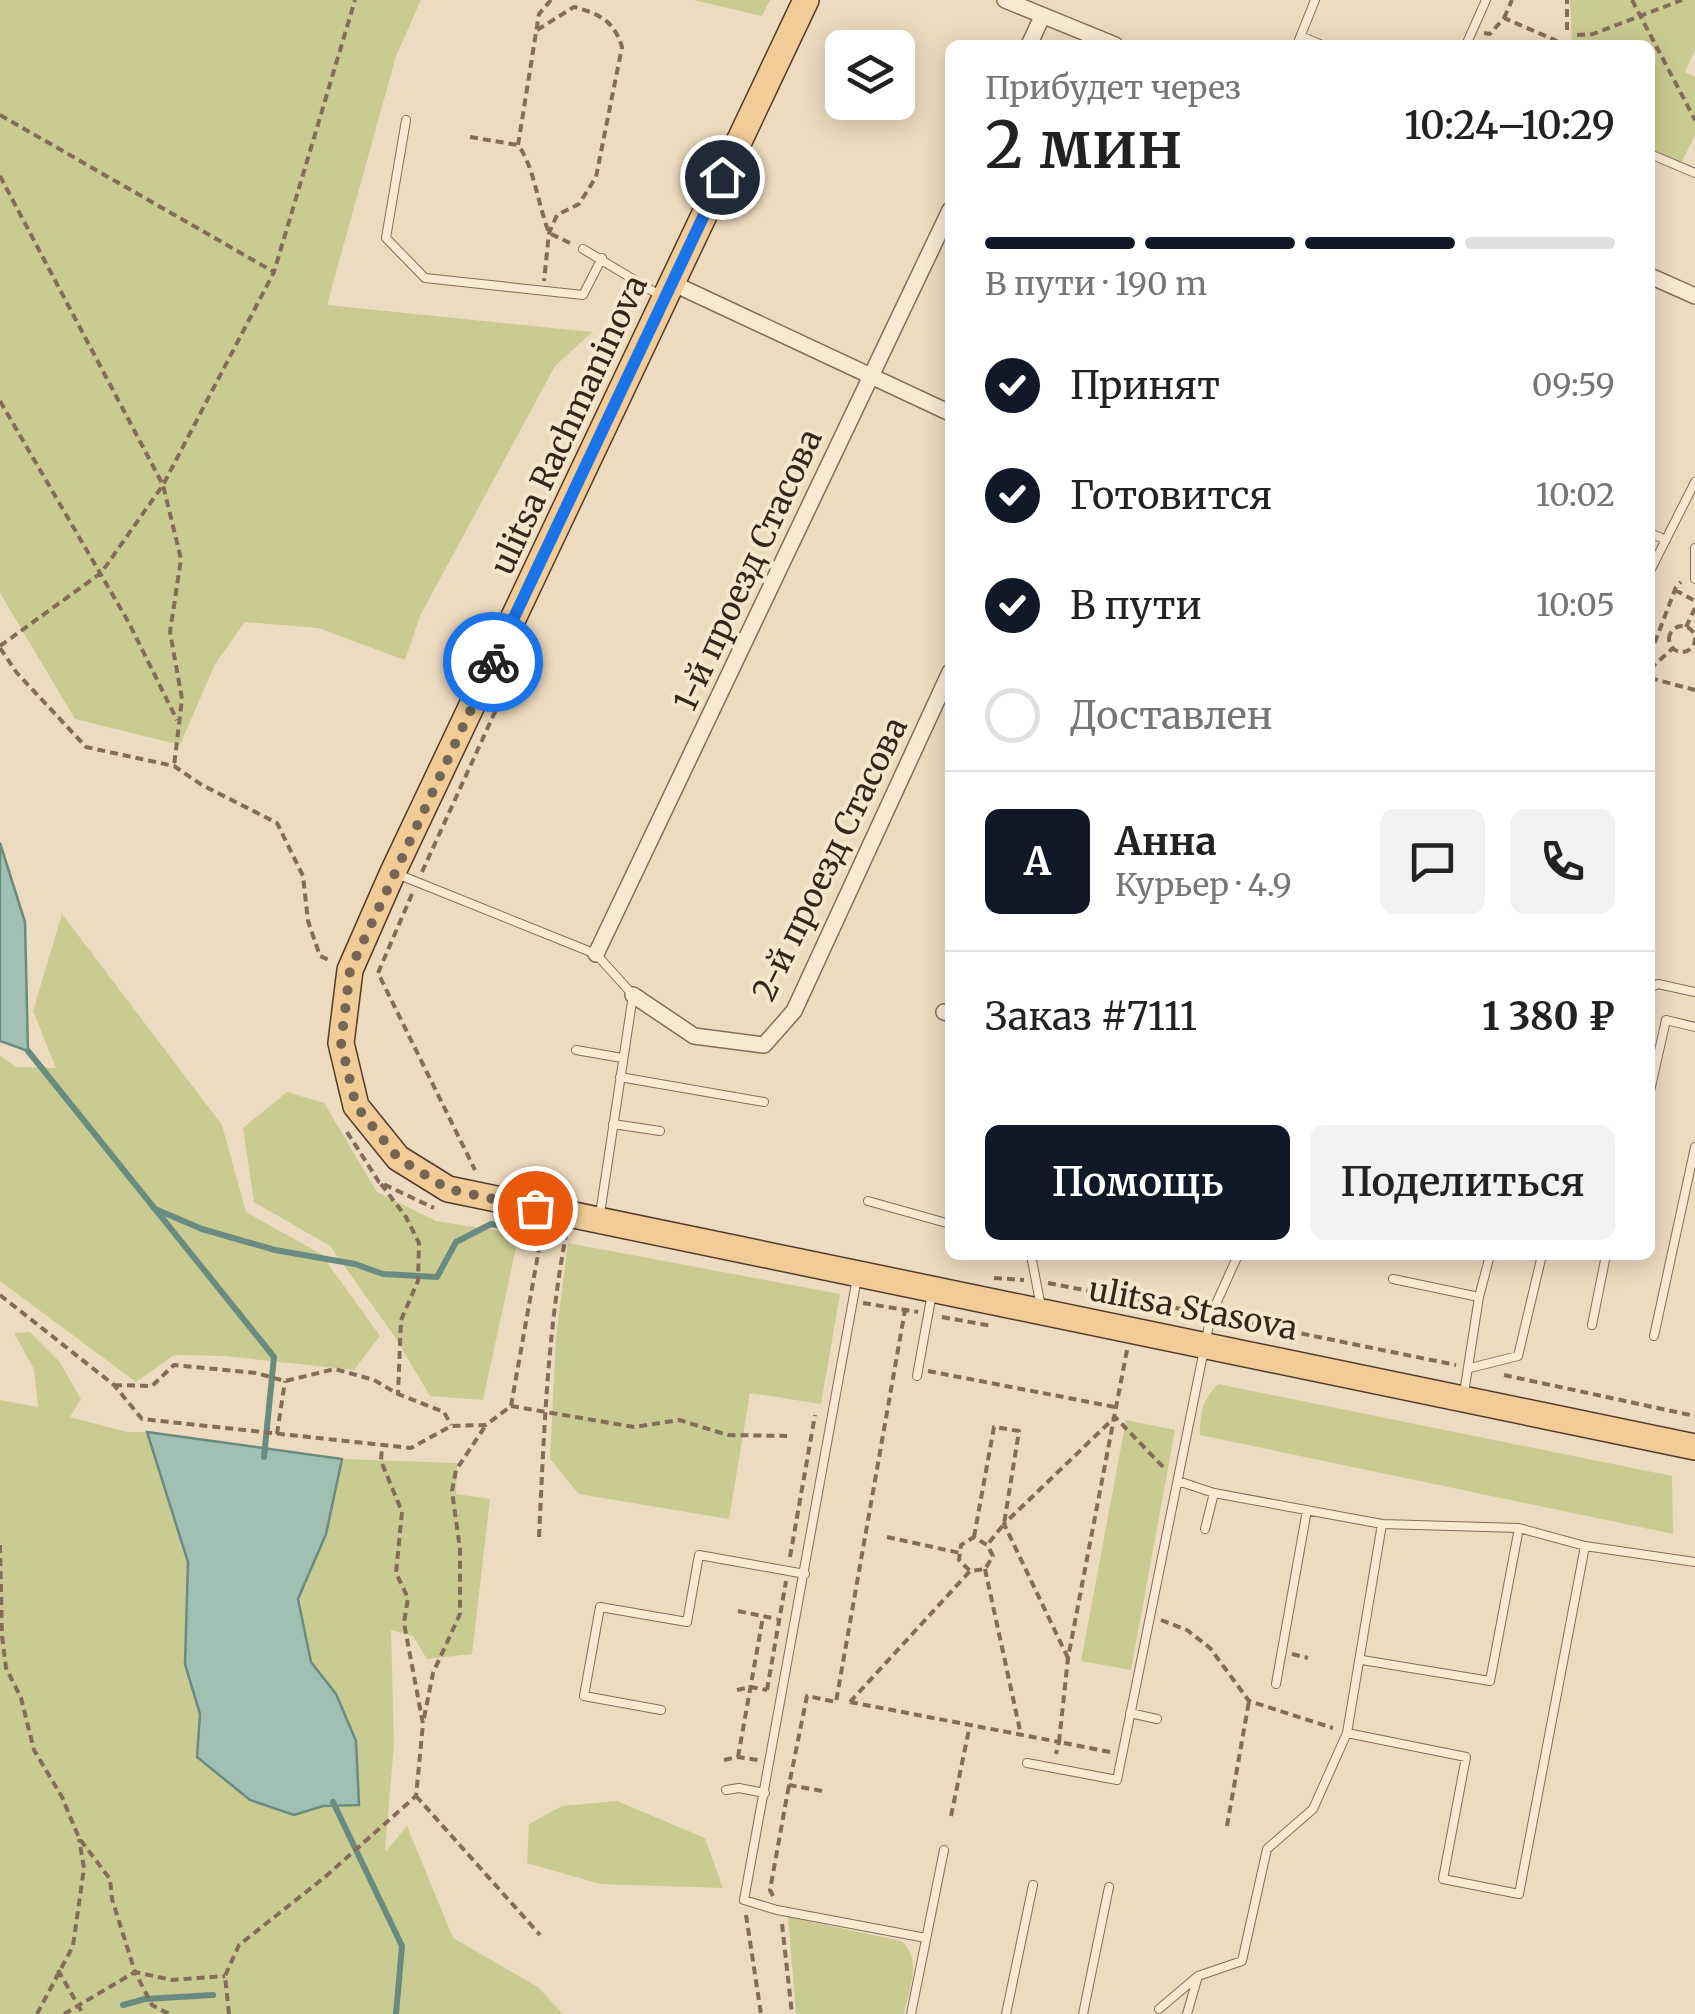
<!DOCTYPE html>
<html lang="ru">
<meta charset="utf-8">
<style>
body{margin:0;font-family:Merriweather,serif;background:#f2f2f2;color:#222;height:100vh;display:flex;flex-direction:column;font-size:38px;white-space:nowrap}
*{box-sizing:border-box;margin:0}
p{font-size:32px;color:#767676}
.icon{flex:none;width:55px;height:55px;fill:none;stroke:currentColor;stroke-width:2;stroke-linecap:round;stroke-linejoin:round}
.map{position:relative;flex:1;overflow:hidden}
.side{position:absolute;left:945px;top:40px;width:710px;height:1220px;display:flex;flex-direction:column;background:#fff;border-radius:15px;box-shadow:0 5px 25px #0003}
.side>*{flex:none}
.buttons{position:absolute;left:825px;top:30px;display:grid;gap:20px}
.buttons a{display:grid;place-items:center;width:90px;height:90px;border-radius:15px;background:#fff;box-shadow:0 5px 25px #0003;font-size:50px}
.pin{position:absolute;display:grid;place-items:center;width:85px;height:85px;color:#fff;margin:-42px;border:5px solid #fff;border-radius:50%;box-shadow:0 2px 10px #0007}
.courier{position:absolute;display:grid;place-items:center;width:100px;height:100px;margin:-50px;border:8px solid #1a73e8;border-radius:50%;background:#fff;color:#222;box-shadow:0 2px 12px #0007}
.head em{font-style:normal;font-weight:600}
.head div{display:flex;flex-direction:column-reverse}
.head{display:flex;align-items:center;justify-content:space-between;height:170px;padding:0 40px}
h1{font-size:65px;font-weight:600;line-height:75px}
.bar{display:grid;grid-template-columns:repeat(4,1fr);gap:15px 10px;align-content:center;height:120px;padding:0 40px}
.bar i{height:12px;border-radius:8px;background:#e0e0e0}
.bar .active{background:#111827}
.bar p{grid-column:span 4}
.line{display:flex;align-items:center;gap:25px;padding:0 40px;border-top:2px solid #e0e0e0}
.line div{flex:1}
.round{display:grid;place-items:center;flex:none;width:105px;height:105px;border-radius:15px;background:#f2f2f2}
ol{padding:0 40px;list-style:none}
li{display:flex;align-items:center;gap:30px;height:110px}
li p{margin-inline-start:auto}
li .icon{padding:10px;border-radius:50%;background:#111827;color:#fff;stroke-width:4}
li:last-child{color:#767676}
li i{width:55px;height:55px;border:5px solid #e0e0e0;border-radius:50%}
.cta{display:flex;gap:20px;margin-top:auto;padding:20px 40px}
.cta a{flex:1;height:115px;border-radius:15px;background:#111827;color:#fff;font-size:40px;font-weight:600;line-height:115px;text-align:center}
.cta a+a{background:#f2f2f2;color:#222}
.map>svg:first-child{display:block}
.green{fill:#cacb93}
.water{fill:#a2bfb4;stroke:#6a8c80;stroke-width:2.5}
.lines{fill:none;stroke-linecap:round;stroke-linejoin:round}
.stream{stroke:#6a8c80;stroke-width:6}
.lane-casing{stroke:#856c58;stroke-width:10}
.street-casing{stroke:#856c58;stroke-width:18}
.primary-casing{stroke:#533a2c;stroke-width:28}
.path{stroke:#856c58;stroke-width:4;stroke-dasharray:8 5;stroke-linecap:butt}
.lane{stroke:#f8e9d2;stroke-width:8}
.street{stroke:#f8e9d2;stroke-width:15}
.primary{stroke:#f1cc96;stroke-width:25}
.done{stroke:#756555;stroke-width:10;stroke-dasharray:0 18}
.route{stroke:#1a73e8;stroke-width:12}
.labels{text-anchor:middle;stroke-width:8;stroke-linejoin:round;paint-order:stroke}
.street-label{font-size:32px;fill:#35261c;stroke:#f5e6ce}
</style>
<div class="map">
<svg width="1695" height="2014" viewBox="0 0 1695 2014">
<rect width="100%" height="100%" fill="#eddbbf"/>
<path class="green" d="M0,0h421l-25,56 -69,249 265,27 -37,34 -135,250 -15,44 -87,-32 -73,-6 -30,42 -35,81 -105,-26 -75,-126z
M693,0h77l-8,16z
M1570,0h125v50l-10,22 10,5v58l-14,28 -31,-15v-103h-78z
M62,914l160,211 24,87 75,42 59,82 -26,34 -129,-14 -51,-1 -38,27 -136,-101v-225l16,11 40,1 -23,-57z
M287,1092l37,11 53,89 59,29 83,13 -36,166 -53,-4 -35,-59 -65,-91 -76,-44 -11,-74z
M568,1243l272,51 -19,110 -71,-11 -21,126 -150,-25 -29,-35 6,-122z
M30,1332l29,29 22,38 -11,18 57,15h20l41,130 -3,102 15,50 -3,43 96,58 30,-9 36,-2 -23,-110 -25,-32 -13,-64 28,-64 16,-75 115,4 -1,31 34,5 -18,155 -45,5 -14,-23 -22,-6 3,115 -9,104 1,2 21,-25 46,112 85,49 25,27h-563v-614l38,7 -4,-38 -20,-36z
M1218,1384l454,92 1,58 -473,-99c0,-22 2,-35 18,-51z
M1126,1420l49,10 -44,240 -50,-9z
M617,1801l88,37 18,50 -123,-4 -73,-21 2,-39 33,-18z
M788,1917l113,24c22,18 8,48 3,73h-108z"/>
<path class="water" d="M0,843l25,79 3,129 -28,-10z
M147,1432l195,27 -16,75 -28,65 13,63 25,32 20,47 3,64 -36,1 -29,9 -44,-15 -53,-43 3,-43 -15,-50 3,-102z"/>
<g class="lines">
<path class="stream" d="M28,1051l246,306 -10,100
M155,1209l47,20 73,21 80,14 28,10 54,3 19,-35 35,-18 33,6
M333,1802l69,144 -6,68
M123,2005l22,-6 68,-4"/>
<defs>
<path id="lane" d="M1301,36l21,9
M1297,45l18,-45
M1466,45l20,-45
M1566,45h1
M406,120l-20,118 39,40 158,17 19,-37
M1650,154l45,19
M583,249l78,47
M1650,533l16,7
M1695,548v31
M1650,571l45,-89
M397,874l199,80 37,41 -33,219
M1650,988l8,-4 37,8
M576,1050l46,8
M620,1077l144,25
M1650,1091l16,-71 29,7
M613,1124l47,7
M868,1201l82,23
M1031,1255l10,52
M857,1278l-113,622 33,10 149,28
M1393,1279l86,18
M1592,1325l14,-70
M1654,1336l41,-189
M1470,1368l48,-12 24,-101
M917,1376l15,-83
M1464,1393l15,-96 11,-42
M1178,1481l36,12 168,31 137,4 66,18 110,16
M1205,1529l9,-36
M1362,1660l128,21 29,-153
M1276,1684l31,-174
M661,1710l-77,-14 16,-89 87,15 12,-67 106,19
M1130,1713l27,6
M1347,1733l119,24 -23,122 76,15 66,-348
M1027,1763l90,17 94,-465 27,-60
M726,1790l13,-2 26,5
M1159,2009l39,-33
M911,2014l33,-164
M1006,2014l27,-129
M1083,2014l26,-127
M1187,2014l11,-38 44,-15 25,-112 46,-40 34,-76 35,-209"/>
<path id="street" d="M1005,0l110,45
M1029,45l13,-28
M1650,276l45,20
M672,283l278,130
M596,954l354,-744
M633,995l61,41 70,9 30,-34 156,-339
M944,1012l6,2"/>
<path id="primary" d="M806,0l-413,872 -43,98 -9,73 15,63 42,52 50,31 1247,258"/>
</defs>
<use href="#lane" class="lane-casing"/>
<use href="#street" class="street-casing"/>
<use href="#primary" class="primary-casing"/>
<path class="path" d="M551,0l-12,14 -21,131c16,21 20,60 31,88l25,12
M1632,0l63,120
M1504,18l8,-18
M537,30l37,-23c26,7 40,14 48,40l-26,130 -17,27 -22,11 -8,18 -5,48
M1567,30v-30
M1484,33l6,1 14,-16 53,23
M1577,35l16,-1 89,-34
M0,115l274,157
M470,137l48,8
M0,176l163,309 18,74 -11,73 12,67 -8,67
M0,401l129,222 48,97
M1675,590l20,11
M1669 639a13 13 0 1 1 26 0a13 13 0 1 1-26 0Z
M1686,627l9,-19
M0,646l101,-73 62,-88 111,-213 81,-272
M0,648l17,25 69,74 88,19 28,19 75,38 26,53 5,45 12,35 9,4
M1650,655l26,-68 5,-5
M1650,669l23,-21
M1650,678l45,12
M422,872l77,-169
M412,894l-34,79 97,197
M347,1132l32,50 55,26
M381,1184l25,33 13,26 -1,38 -17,39 -3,74
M994,1278l30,2
M1048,1283l153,30
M0,1295l114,90 28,34 269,29 40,-22 35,-1 25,-19 31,-174
M863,1303l55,9
M942,1317l50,9
M1225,1318l231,47
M928,1371l187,36
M1504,1375l191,41
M114,1385l38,1 22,-21 82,8 29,8 50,-12 39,11 24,14 46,18 7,13
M511,1406l123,21 45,-7 49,15 59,1
M277,1434l8,-53
M539,1537c5,-102 8,-202 27,-302
M887,1537l73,16
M974,1537l20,-110 25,4 -15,93 -17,21
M0,1545l2,91 4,32 15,30 13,52 28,47 17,41 31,41 2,20 23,73 37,8 53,-4
M790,1557l25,-142
M985,1569l36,166
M738,1611l39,8
M1161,1620l26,10 23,18 39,53 84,27
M1292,1654l16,4
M1068,1658l-64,-134 111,-107 50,52
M737,1690l14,-3 16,3
M767,1690l19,-109
M850,1702l120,-131 15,-2 8,-13 -6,-11 -13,-8 -13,8 -2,15 11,11
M850,1702l209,40 -3,12
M424,1718l9,-45 27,-59v-65l-8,-58 4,-21 30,-45
M1110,1752l-51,-10 9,-84 59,-308
M738,1757l25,-140
M724,1760l14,-3 20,3
M822,1791l-33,-6 18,-89 29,6 69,-392
M416,1796l124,139
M951,1816l19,-91
M1227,1826l22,-125
M773,1896l-3,-6 19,-105
M746,1915l15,99
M782,1924l10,90
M58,1970l25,44
M37,2014l36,-68 11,-78 -5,-29
M64,2014l71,-42 17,33 17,9
M229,2014l-4,-38 14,-31 86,-68 91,-81 7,-72 -19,-101 4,-25 -12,-25 6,-61 -21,-51 1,-15"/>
<use href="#lane" class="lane"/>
<use href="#street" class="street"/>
<use href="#primary" class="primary"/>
</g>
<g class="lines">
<path class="done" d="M493,662l-143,308 -9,73 15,63 42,52 50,31 87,19"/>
<path class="route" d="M493,662l229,-485"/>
</g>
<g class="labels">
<g class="street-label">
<text transform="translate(569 425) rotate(-65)" y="11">ulitsa Rachmaninova</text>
<text transform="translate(748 570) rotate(-65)" y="11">1-й проезд Стасова</text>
<text transform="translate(830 859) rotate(-64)" y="11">2-й проезд Стасова</text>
<text transform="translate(1193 1309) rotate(11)" y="11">ulitsa Stasova</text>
</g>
</g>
</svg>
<div class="buttons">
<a><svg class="icon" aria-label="layers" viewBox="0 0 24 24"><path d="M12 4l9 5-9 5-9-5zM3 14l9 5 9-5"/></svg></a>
</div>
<div class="pin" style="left:535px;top:1208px;background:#ea580c"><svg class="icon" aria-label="bag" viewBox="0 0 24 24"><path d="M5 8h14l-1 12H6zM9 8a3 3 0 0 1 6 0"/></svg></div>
<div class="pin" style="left:722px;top:177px;background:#1f2937"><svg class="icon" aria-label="home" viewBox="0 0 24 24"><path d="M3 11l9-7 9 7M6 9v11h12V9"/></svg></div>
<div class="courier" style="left:493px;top:662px"><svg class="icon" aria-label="bike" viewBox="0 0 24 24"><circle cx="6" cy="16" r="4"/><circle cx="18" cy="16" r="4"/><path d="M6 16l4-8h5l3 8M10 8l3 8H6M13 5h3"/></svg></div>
<section class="side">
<div class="head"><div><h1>2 мин</h1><p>Прибудет через</p></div><em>10:24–10:29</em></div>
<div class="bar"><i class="active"></i><i class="active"></i><i class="active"></i><i></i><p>В пути · 190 m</p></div>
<ol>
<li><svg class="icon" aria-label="check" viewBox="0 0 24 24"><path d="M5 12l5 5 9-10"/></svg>Принят<p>09:59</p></li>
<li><svg class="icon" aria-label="check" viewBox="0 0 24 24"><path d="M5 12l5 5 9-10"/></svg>Готовится<p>10:02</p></li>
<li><svg class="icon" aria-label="check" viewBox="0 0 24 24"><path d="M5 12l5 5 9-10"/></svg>В пути<p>10:05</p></li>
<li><i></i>Доставлен</li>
</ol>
<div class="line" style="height:180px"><b class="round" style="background:#111827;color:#fff">А</b><div><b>Анна</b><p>Курьер · 4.9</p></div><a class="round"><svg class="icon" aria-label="chat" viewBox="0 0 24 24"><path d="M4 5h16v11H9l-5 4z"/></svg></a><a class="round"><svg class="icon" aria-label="phone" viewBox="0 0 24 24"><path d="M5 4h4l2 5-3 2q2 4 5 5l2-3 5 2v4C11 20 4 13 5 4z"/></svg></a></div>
<div class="line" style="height:130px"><div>Заказ #7111</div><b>1 380 ₽</b></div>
<div class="cta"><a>Помощь</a><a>Поделиться</a></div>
</section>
</div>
